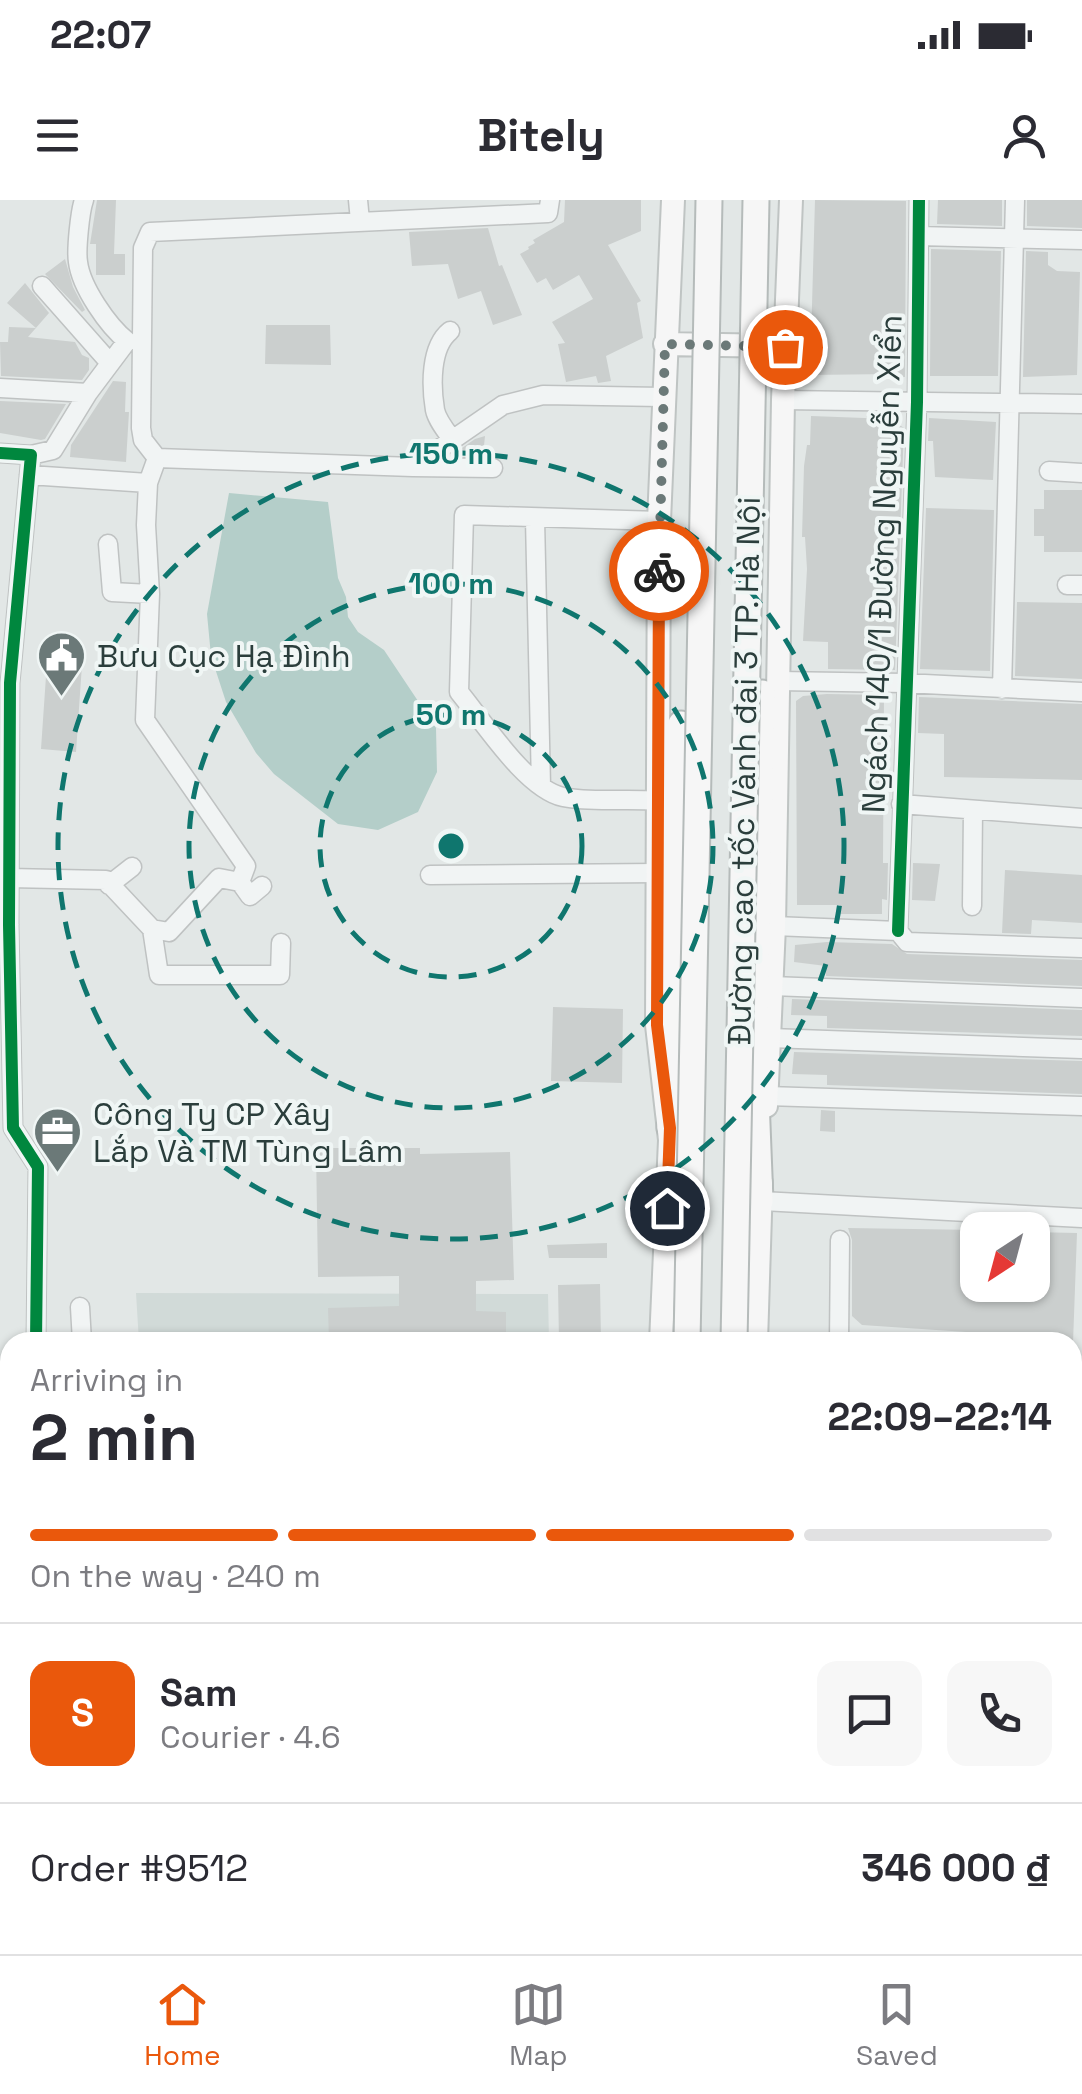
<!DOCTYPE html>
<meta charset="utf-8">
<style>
body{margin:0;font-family:"Space Grotesk",sans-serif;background:#f7f7f7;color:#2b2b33;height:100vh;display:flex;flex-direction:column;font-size:38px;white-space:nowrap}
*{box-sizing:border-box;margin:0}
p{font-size:32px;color:#7c7c81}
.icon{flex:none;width:55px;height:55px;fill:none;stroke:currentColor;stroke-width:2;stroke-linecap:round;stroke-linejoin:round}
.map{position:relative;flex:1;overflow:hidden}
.drawer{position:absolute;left:0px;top:1132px;width:1082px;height:622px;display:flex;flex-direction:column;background:#fff;border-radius:30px 30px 0 0;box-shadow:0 2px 8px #0004}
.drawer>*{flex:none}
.needle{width:65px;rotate:216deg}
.tools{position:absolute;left:960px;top:1012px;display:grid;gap:20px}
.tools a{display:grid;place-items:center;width:90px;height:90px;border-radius:20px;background:#fff;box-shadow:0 2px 8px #0004;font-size:50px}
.pin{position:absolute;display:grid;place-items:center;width:85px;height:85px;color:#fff;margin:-42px;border:5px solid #fff;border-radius:50%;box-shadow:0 2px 10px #0007}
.courier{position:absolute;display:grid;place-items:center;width:100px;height:100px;margin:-50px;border:8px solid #ea580c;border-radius:50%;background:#fff;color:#222;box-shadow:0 2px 12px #0007}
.headline em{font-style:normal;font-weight:600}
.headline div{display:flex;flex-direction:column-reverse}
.headline{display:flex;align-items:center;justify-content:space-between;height:170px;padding:0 30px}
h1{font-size:65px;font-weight:600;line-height:75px}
.bar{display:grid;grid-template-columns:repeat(4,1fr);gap:15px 10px;align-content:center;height:120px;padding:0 30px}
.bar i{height:12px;border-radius:8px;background:#e1e1e2}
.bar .on{background:#ea580c}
.bar p{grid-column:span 4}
.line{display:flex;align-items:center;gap:25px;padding:0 30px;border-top:2px solid #e1e1e2}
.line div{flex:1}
.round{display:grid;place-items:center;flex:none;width:105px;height:105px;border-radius:20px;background:#f7f7f7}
.status{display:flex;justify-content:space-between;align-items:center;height:70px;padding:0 50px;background:#fff;direction:ltr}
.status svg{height:28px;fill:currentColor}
header{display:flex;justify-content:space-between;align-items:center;height:130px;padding:0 30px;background:#fff;font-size:45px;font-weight:600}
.tab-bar{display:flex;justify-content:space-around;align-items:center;height:140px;border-top:2px solid #e1e1e2;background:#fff;font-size:28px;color:#7c7c81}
.tab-bar a{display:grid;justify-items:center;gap:5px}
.tab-bar .on{color:#ea580c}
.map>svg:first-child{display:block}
.built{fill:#d1dad8}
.water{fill:#b4cec9}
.building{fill:#cbcfce}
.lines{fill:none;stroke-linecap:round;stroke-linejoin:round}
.minor-casing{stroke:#bfc2c2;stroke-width:21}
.major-casing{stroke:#bfc4c3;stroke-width:26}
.highway-casing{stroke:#b5bbba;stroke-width:29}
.minor{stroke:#f1f4f4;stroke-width:18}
.major{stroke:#f6f6f6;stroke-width:22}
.highway{stroke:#f6f6f6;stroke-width:25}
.rail-casing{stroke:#cbcece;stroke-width:9}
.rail{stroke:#f0f6f5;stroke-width:5;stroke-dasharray:15;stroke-linecap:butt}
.highway-bridge-casing{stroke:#b5bbba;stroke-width:29;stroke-linecap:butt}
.highway-bridge{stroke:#f6f6f6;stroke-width:25}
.cycleway-casing{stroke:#f0f6f5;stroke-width:19}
.cycleway{stroke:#00873e;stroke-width:12}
.done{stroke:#6b7978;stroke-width:10;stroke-dasharray:0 18}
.route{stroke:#ea580c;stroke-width:12}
.ring{fill:none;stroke:#0f766e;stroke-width:5;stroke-dasharray:18 12}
.labels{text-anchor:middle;stroke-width:8;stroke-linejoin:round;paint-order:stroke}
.street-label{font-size:32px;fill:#2b3e3c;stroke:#f0f6f5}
.poi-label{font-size:32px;fill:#2b3e3c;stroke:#f0f6f5;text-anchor:start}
.centre{fill:#0f766e;stroke:#f0f6f5;stroke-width:5}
.ring-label{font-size:30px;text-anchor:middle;font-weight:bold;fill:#0f766e;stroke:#f0f6f5;stroke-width:8;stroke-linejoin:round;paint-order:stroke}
</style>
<div class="status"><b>22:07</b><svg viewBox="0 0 49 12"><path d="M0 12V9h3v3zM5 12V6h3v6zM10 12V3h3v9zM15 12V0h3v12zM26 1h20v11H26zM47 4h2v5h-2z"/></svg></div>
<header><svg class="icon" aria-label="menu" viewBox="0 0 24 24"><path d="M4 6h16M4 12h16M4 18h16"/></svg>Bitely<svg class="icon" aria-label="person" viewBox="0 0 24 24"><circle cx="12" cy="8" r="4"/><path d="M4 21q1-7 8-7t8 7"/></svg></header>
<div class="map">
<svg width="1082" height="1754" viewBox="0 0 1082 1754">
<rect width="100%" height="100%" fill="#e2e7e6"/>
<path class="built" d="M136,1093l412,1 1,48h-410z
M1082,1289v104l-9,1 -1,-95z"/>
<path class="water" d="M229,293l99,9 10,76 8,19 2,20 10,15 26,18 52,78 1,44 -19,40 -40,18 -40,-6 -64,-50 -18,-21 -30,-51 -15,-46 -4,-42z"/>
<path class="building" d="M97,0h19l-2,54h11v21h-29v-31h-6z
M565,0h76v31l-33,14 33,56 -4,2 6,35 -37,18 5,25 -13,2 -2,-7 -30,6 -8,-38 7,-1 -13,-21 41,-23 -14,-24 -26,15 -7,-12 -9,5 -17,-29 9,-5 -1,-2 7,-4 -2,-3 31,-18z
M815,0l91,1 -1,176h-14v-3l-81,1z
M938,0h64v26l-65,-2z
M1027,0h55v28l-55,-2z
M488,28l11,38 3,-1 20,50 -29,10 -12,-34 -23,8 -10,-35 -36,2 -3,-34z
M931,49l70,2 -3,125h-68z
M1026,51l22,1v13l9,6 23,1 -3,103 -54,2z
M65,59l8,28 12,23 -3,2 -37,-38z
M25,83l24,30 -21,24 47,5 7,13 7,3v12l-7,10 -81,-4 -1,-34h8l1,-15 27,1 -29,-25z
M266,125h64l1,40 -66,-1z
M113,181l13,1 -1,30h4l-3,50 -56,-5 1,-12z
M0,201l66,3 -21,35 -4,1 -41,-7z
M811,216l80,3 13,9 -9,242 -67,-1v-27l-25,-1 4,-72 -2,-32h-3l2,-71 3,-21h3z
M929,218l67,4 -3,58 -58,-3 -2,-36h-5z
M485,236l-2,19h-31l23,-16z
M1044,290h38v62h-38v-16h-10v-27h10z
M926,308l68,2 -4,161 -70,-2z
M1017,402l65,1v76l-67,-3z
M48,447l35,3 -7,102 -35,-3z
M827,494l57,1 -1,168h5l-1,37 -5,-1v15h-42v-9h-43l-1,-204 7,-5z
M919,497l163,7v76l-138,-3v-43l-26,-1z
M913,663l27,1 -5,37 -23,-1z
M1005,670l77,5v48l-50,-3 -1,14 -29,-1z
M827,742l65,2 15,10 175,6v26l-256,-10v-10l-32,-4 1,-17z
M792,799l290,11v26l-255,-8v-12l-36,-1z
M553,807l70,2 -1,74 -71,-2z
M794,852l288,9v33l-255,-9v-10l-35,-1z
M821,910l14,1v21l-15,-1z
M316,948h104v6l90,-2 4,128 -38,1v30l30,1v28l-177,2 -1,-34 71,-2v-30l-81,1z
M848,1028l130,2v55h54v-53l45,1 -4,110 -107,-7v-4l-104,-7 -10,-9v-76z
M607,1043v15h-58l-2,-13z
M600,1084l1,58h-42l-1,-57z"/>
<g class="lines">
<defs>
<path id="minor" d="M84,0c-4,11 -8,50 -6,62 3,25 30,64 49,79
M358,0l2,21
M919,36l163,4
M42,86l68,77
M450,131c-20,16 -19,55 -15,79 2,10 11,21 17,29
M0,188l88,5
M783,200l299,4
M0,253l31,2 -21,228 -1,242 4,203 25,39 -2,175
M31,255l22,-5 35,-57 39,-52
M157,258l-14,-18 -2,-12 2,-180 7,-16 398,-19 2,-13
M413,267l80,1
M1049,271l33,2
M29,275l119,8
M535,319l6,267
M108,344l4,48 38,2
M1067,385h15
M778,481l127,2 177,9
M1002,489l13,-489
M657,601c-30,-3 -64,2 -94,-4 -37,-8 -80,-76 -104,-105l5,-177 195,6
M901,604l181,14
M430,675l228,-2
M9,678l97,2 46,49 17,3 50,-54 21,4 6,-16 -101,-146 5,-126 -4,-69 2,-42 9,-25 256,9 90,-62 40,-10 119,2
M240,682l10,14 12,-10
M109,685l23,-18
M972,706l1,-96
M774,726l124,5
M152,729l7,46h121l1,-32
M898,731l19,-529 2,-202
M898,731l9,11 175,6
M772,786l310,12
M770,838l312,11
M767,896l315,10
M760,1001l322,17
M80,1107l2,35
M839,1142l1,-102
M1072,1183l10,1
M0,1186h10
M1072,1399h10
M974,1745v9
M285,1754l1,-9"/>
<path id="major" d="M665,144l107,2
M766,906l8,-180 9,-526 8,-200
M661,1142l9,-202 -13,-115 2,-504 14,-321
M756,1142l5,-159
M0,1617h10
M1072,1627h10
M0,1647h10
M1072,1674h10
M0,1691h10
M0,1721h10
M512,1745l9,9
M626,1745l1,9
M790,1754l4,-9"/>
<path id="highway" d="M670,928l6,-93 5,-311
M760,1001l-6,-153 8,-355
M1072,1598h10
M1072,1704h10
M681,1745v9
M728,1745v9
M882,1754l15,-9"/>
</defs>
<use href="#minor" class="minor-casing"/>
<use href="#major" class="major-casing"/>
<use href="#highway" class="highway-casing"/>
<use href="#minor" class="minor"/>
<use href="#major" class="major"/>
<use href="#highway" class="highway"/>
<defs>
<path id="rail" d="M1072,1646h10
M0,1672h10"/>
</defs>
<use href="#rail" class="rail-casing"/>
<use href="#rail" class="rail"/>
<defs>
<path id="highway-bridge" d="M687,1142l22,-1142
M734,1142l22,-1142"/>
</defs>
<use href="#highway-bridge" class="highway-bridge-casing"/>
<use href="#highway-bridge" class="highway-bridge"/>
<defs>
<path id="cycleway" d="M0,253l31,2 -21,228 -1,242 4,203 25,39 -2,175
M898,731l19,-529 2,-202"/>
</defs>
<use href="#cycleway" class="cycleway-casing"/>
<use href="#cycleway" class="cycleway"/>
</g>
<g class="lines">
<path class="done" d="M659,371l6,-227 120,3"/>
<path class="route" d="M659,371l-2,454 13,103 -3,80"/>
</g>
<g class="ring">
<circle cx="451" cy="646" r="131"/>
<circle cx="451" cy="646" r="262"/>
<circle cx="451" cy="646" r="393"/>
</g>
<defs>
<symbol id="civic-pin" viewBox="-11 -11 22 30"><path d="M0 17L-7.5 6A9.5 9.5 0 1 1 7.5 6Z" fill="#6b7978" stroke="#f0f6f5"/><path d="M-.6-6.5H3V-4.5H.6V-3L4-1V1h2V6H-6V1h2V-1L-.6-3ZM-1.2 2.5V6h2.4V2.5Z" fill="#fff"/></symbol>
<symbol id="office-pin" viewBox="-11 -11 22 30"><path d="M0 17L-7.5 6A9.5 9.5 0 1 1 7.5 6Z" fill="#6b7978" stroke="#f0f6f5"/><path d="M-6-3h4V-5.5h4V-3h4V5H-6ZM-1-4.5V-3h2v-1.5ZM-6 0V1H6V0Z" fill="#fff"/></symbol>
</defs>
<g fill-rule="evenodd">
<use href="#civic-pin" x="34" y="428" width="55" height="75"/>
<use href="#office-pin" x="30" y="904" width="55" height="75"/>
</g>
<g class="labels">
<g class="street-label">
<text transform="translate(882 364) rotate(-88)" y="11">Ngách 140/1 Đường Nguyễn Xiển</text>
<text transform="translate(744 571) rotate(-89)" y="11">Đường cao tốc Vành đai 3 TP. Hà Nội</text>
</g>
<g class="poi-label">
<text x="97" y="467">Bưu Cục Hạ Đình</text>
<text x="93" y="925">Công Ty CP Xây<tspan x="93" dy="37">Lắp Và TM Tùng Lâm</tspan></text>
</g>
</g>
<circle cx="451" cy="646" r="15" class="centre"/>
<g class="ring-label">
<text x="451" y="264">150 m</text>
<text x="451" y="394">100 m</text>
<text x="451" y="525">50 m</text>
</g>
</svg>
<div class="tools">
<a><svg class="needle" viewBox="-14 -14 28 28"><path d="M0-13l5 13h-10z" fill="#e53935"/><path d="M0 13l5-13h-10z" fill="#7c7c81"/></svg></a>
</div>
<div class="pin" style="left:785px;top:147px;background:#ea580c"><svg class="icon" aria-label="bag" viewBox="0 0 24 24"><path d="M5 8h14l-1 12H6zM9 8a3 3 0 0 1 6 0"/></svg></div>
<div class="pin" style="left:667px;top:1008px;background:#1f2937"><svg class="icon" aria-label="home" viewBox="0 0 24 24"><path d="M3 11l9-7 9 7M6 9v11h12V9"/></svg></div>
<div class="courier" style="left:659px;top:371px"><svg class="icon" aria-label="bike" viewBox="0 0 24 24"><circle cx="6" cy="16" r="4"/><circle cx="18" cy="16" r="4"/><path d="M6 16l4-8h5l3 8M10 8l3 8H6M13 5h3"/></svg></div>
<section class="drawer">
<div class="headline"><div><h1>2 min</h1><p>Arriving in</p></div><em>22:09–22:14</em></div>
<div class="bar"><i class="on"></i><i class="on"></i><i class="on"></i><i></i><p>On the way · 240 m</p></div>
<div class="line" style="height:180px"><b class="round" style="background:#ea580c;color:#fff">S</b><div><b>Sam</b><p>Courier · 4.6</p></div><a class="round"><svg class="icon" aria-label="chat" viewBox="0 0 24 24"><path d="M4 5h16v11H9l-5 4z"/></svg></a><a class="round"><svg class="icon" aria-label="phone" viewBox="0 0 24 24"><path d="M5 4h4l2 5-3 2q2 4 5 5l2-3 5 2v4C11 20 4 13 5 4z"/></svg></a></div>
<div class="line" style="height:130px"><div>Order #9512</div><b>346 000 ₫</b></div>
</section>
</div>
<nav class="tab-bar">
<a class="on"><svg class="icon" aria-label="home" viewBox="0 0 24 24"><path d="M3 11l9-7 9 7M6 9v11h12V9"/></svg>Home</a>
<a><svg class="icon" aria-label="map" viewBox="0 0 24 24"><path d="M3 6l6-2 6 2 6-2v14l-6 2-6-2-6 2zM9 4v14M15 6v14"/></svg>Map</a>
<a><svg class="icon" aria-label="saved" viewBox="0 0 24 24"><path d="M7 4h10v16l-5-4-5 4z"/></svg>Saved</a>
</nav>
